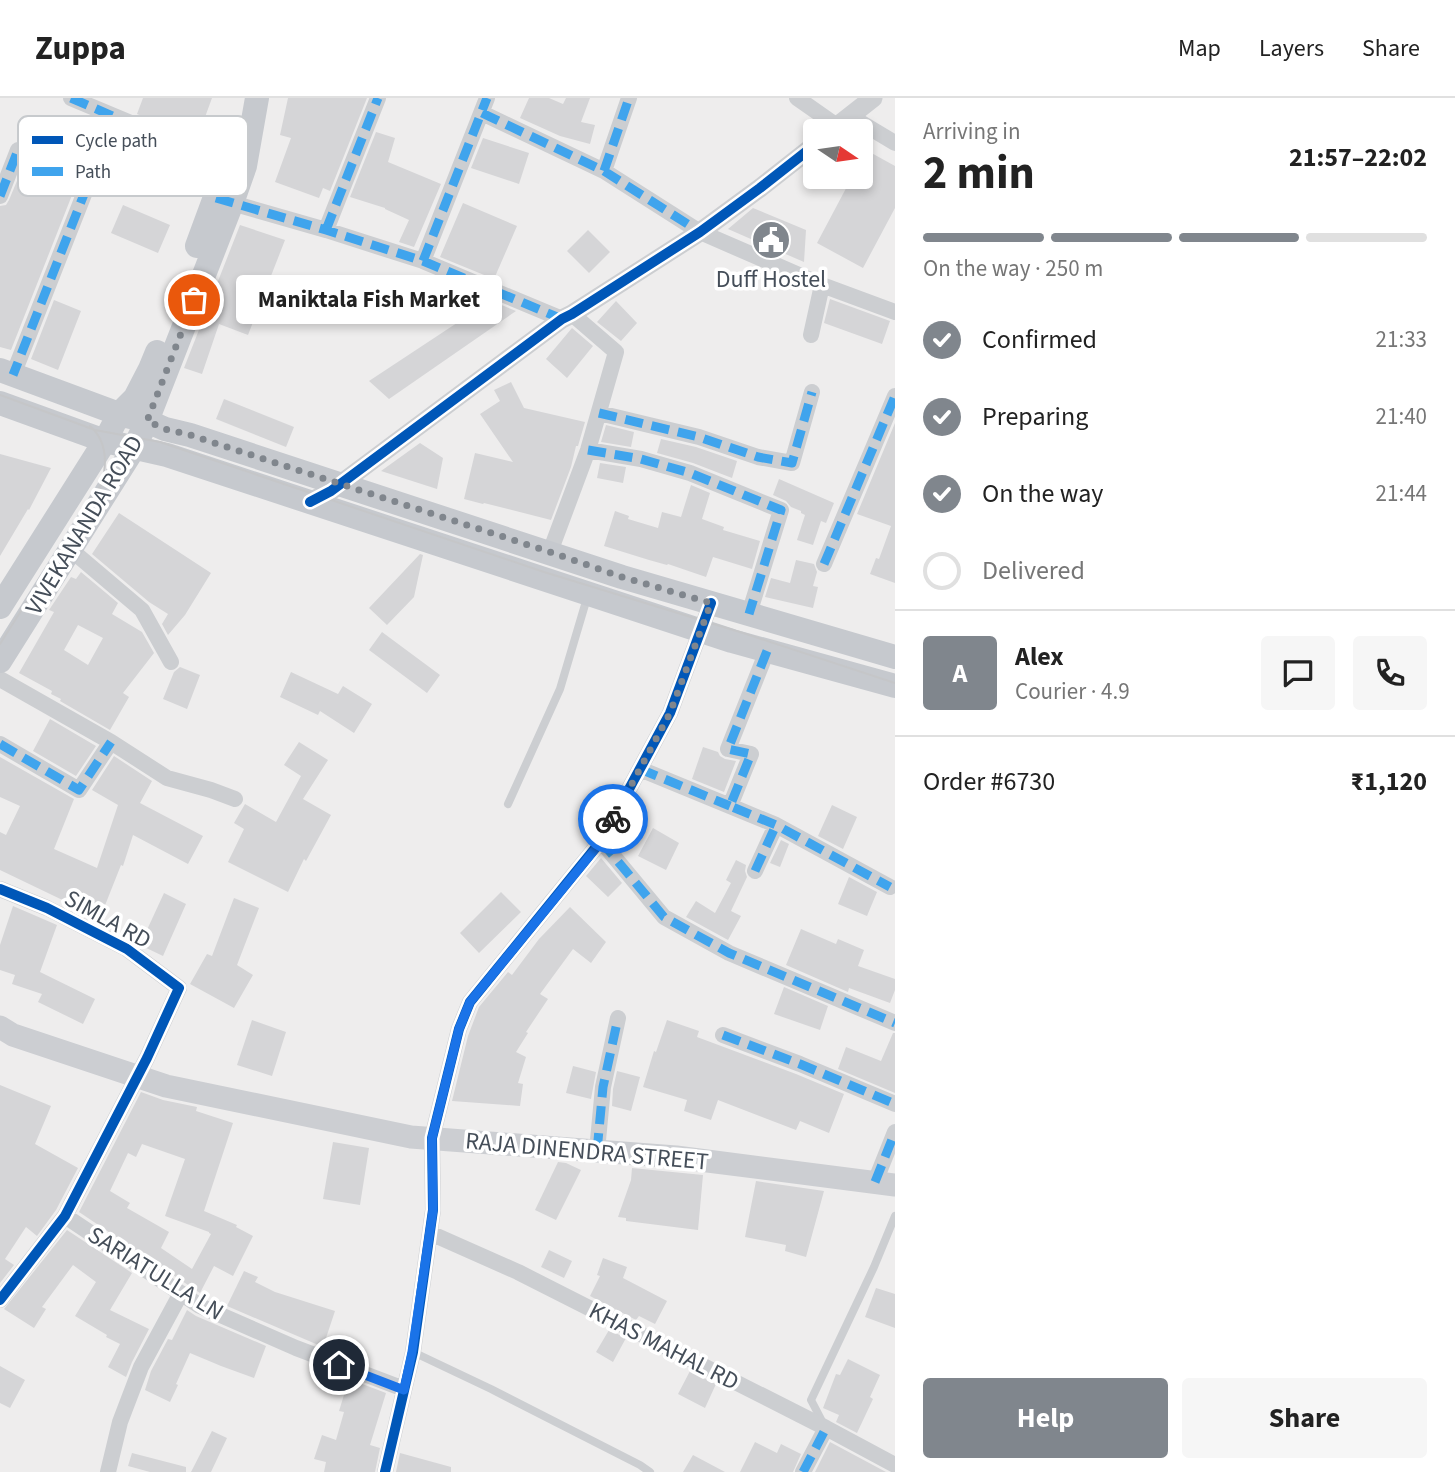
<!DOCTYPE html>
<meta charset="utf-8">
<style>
body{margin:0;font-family:"Source Sans 3",sans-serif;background:#f6f6f6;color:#222;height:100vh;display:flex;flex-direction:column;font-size:26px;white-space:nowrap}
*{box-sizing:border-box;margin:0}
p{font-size:23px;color:#767676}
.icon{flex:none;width:38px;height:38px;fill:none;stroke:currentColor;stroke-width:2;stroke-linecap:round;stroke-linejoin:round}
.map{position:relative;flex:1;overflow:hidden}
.side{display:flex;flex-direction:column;background:#fff;width:560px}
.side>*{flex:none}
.needle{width:46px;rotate:103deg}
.buttons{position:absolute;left:803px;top:21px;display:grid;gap:14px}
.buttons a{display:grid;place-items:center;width:70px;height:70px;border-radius:7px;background:#fff;box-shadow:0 4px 10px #0003;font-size:35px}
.pin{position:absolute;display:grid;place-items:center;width:60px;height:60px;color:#fff;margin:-30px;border:4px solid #fff;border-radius:50%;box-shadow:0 2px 7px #0007}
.courier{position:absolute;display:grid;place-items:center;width:70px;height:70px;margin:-35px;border:5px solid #1a73e8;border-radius:50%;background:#fff;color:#222;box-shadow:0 2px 9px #0007}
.bubble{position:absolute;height:49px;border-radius:7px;background:#fff;box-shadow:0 4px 10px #0003;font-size:23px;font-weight:700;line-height:49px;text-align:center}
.headline em{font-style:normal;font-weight:700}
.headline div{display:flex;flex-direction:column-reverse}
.headline{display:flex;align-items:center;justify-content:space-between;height:119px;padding:0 28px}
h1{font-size:46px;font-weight:700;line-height:52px}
.bar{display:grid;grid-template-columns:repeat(4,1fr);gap:10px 7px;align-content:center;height:84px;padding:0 28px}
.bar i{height:9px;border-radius:5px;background:#e0e0e0}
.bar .selected{background:#80868d}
.bar p{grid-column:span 4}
.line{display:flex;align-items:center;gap:18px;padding:0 28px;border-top:2px solid #e0e0e0}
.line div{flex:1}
.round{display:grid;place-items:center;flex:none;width:74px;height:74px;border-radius:7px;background:#f6f6f6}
ol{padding:0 28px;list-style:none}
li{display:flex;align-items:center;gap:21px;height:77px}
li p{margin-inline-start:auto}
li .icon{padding:7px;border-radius:50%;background:#80868d;color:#fff;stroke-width:4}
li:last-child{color:#767676}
li i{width:38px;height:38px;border:4px solid #e0e0e0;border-radius:50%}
.button{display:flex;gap:14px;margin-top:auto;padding:14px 28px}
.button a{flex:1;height:80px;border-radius:7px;background:#80868d;color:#fff;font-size:28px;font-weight:700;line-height:80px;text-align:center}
.button a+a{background:#f6f6f6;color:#222}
header{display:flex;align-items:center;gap:42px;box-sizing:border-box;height:98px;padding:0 35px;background:#fff;border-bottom:2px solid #e0e0e0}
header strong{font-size:33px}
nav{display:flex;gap:38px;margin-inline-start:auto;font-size:24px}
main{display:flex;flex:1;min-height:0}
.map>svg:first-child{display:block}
.building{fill:#d5d5d7;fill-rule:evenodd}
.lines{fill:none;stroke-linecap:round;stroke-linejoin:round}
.service{stroke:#ccced1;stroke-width:8}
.minor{stroke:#ccced1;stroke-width:16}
.tertiary{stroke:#ccced1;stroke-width:19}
.secondary{stroke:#ccced2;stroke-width:23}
.primary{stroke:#c6c9ce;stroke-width:24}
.tram{stroke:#c5c6c8;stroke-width:2}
.quiet{stroke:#3fa4ed;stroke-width:9;stroke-dasharray:18 9;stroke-linecap:butt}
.cycleway-casing{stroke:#fff;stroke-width:15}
.cycleway{stroke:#0057b8;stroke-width:10}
.done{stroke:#80868d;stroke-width:7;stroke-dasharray:0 12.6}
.route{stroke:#1a73e8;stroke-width:9}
.labels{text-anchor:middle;stroke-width:7;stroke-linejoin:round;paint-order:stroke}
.poi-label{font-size:24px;fill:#454e59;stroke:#fff}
.street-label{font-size:24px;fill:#454e59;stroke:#fff}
.key{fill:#fff;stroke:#c7cacd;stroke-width:2}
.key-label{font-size:19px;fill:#454e59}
</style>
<header>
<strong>Zuppa</strong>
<nav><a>Map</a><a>Layers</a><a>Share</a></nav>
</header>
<main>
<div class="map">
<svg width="895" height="1374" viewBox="0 0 895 1374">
<rect width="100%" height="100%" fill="#eeeded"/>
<path class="building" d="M143,0h69l-15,41 -60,-25z
M288,0h79l-37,93 -7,-3 -4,10 -44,-16 16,-44 -11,-3z
M529,0h20l14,6 3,-6h24l-9,24 14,3 -5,19 -30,-8 -40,-18z
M376,34l19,6 -7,24 53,22 -27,63 -15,-5 10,-22 -24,-11v-1l-35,-11z
M128,35l66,27 -13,37 -68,-25z
M483,40l46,15 -10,31 -48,-16z
M866,52l29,16v42l-32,60 -46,-25 35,-66h9v-17z
M24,66l52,21 -65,165 -11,-3v-141l6,-1 3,-5z
M463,105l54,23 -23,53 -54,-22z
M123,107l47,20 -12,28 -47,-20z
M753,110l53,22 -2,32 -76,-33z
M240,127l45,15 -37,95 -29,-11 -17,50 -18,-6z
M588,132l22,22 -21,21 -22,-22z
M432,178l84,35 -127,88 -20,-18 100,-66 -62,-25 5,-13 17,7z
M830,201l60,22 -8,23 -58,-21z
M54,202l27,11 -23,59 -27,-11z
M616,203l21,22 -16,18 -24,-19z
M572,230l21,18 -26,32 -21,-19z
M511,284l13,26 61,14 -7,24h-2l-5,21 -20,53 -67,-17 -1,1 -19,-5 11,-46 38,9 -33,-48 20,-13 -6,-11z
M224,301l70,28 -8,20 -70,-28z
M895,325v160l-25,-9 6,-16 3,1 12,-33 -34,-12z
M606,327l28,7 -3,15 -30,-5z
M661,341l35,8 41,14 -5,17 -39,-15 -36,-10z
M420,345l23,15 -6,31 -56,-18z
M0,356l51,14 -22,42 -1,-1 -28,47z
M600,365l26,4 -3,16 -26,-5z
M779,381l55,24 -8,20 -5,-2 -8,24 -16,-5 8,-25 -4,-2v-2l-10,-4 -5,-6 -13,-6z
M691,387l19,8 -8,26 22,8 -1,3 37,11 -8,28 -39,-12 -7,20 -38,-13 -1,1 -18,-5 -45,-14 11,-35 14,5 -1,3 30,9 4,-16 19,5z
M119,415l92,60 -26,42 -17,20 -6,-11 6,-10 -19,-12 -57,-48z
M420,456l3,1 -9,42 -27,28 -18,-17z
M796,462l18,4 3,8 -4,14 5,1 -5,21 -48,-11 6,-19 19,5z
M81,474l37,31 -6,11 30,18 12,21 -31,40 6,4 -19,33 -50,-29 1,-2 -10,-5 1,-3 -33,-18 35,-61 -5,-2 22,-33 5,2zM78,527l25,13 -15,27 -24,-15z
M382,534l58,43 -13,18 -58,-43z
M180,569l20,8 -13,34 -24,-10 11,-27z
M291,574l47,22 5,-8 29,18 -18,29 -34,-22 -2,4 -38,-18z
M50,621l46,27 -20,30 -43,-25z
M299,644l29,18 -25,39 28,16 -25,46 -2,-2 -16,33 -60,-30 16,-33 -10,-6 11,-19 31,18 25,-46 -17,-11z
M703,649l15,5 2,4 5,3 11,2 -12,31 -32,-13z
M114,658l38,25 -12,22 63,33 -15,28 -55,-29 -10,31 -2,-1 -21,53 -100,-48v-38l6,3 14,-29 -20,-9v-40l74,42 -20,50 43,19 21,-63 -26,-15z
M832,707l25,12 -14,32 -25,-13z
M653,730l26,15 -13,27 -28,-14z
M781,742l8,4 -9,23 -10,-4z
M601,760l21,25 -14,14 -22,-21z
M736,762l10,5 -1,6 2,6 -16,34 10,5 -13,24 -42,-23 10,-16 19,12 16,-30 -5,-3z
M849,779l28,15 -10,24 -29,-12z
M501,794l20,20 -42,41 -19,-20z
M164,795l22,11 -23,52 -23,-11z
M234,800l25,10 -22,57 16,10 -19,33 -44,-24 17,-30 5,2z
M13,808l44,19 -17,47 55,27 -12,25 -45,-22 4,-8 -30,-10 3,-9 -15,-5v-25z
M570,809l36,35 -15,21 -18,-14 -33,45 8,5 -22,33 2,1 -12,19 10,5 -8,26 5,1 -3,22 -68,-5 16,-65 11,-29 29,-35 4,3 27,-36z
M801,831l35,15 2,-5 26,11 -6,16 37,13v11l-5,13 -41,-15 -1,4 -62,-27z
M784,889l44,19 -8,24 -46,-16z
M252,922l34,12 -14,44 -35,-11z
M667,922l32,11 -2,6 99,37 48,20 -15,39 -29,-12 -4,9 -78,-30 -7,20 -27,-9 3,-11 -44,-13 11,-36 2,1z
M893,935h2v60l-57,-24 8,-22 35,14z
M573,968l23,6 -5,27 -25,-6z
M617,973l23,6 -9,34 -19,-5 1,-17z
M0,987l51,21 -16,38 43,24 -22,42 -19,26 -11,-9 -21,32 9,6 -14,18z
M141,994l22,8 34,7 -1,4 37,12 -29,88 33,14 -1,2 17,9 -20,40 -19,-10 -14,27 -121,-81zM142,1046l43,15 -20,57 44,16v1l2,1 -19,35 -31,-21 8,-16 -42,-24 3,-5 -20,-12 18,-38 8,4z
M333,1044l36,6 -9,57 -37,-6z
M558,1064l8,1 15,7 -25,50 -21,-10z
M632,1070l71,7 -5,55 -72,-9v-3l-8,-1 13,-37z
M756,1083l68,10 -18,66 -21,-6 1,-6 -41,-8z
M67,1132l65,43 -22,37 39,19 -17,33 -6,15 -18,-10 12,-23 -14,-7 1,-2 -32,-19 21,-34 -23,-17 -31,42 4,2 -12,19 -30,-19z
M549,1152l23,11 -8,17 -23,-11z
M603,1160l24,9 -4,11 44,23 -12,23 -16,-8 -3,4 -46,-24 10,-20 -3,-1z
M244,1173l14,6 -3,5 20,10 60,19 -12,36 -96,-41z
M876,1190l19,6v34l-30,-11z
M187,1212l9,6 70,30 -12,32 -33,-12 -31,-13 -14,31 2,1 -8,17 -25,-12 6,-19 17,-32 4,1z
M609,1232l17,8 -13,24 -17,-10z
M848,1261l32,16 -10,22 3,2 -16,34 -21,-11 3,-7 -16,-7 13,-34 4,1z
M0,1268l25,14 -15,28 -10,-5z
M690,1273l26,13 -11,24 -27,-14z
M349,1281l37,14 -16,52 10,3 -5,24h-51l2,-10 -12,-3 8,-24 14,5 8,-28 -5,-1z
M212,1333l15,7 -16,34h-20z
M755,1344l22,11 4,-9 20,10 -8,18h-53z
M830,1344l56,30h-71z
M132,1355l54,14v5h-36l-22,-6z
M400,1355l51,14v5h-55z
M693,1357l32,17h-42z"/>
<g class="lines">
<path class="service" d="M508,706l52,-115 27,-91
M413,1254l78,37 149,76 10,7
M823,1325l-12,-23 63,-133 21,-51"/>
<path class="minor" d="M71,0l117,49 47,16
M797,0l40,28
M482,15l122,58 96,61 122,53 73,27
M850,18l45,27
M604,73l25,-73
M0,98l18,-46 72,29 -77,196
M225,103l101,29 97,31 139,58
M326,132l52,-132
M423,163l64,-163
M811,237l11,-50
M599,315l100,24 59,20 34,6 20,-71
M588,352l53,9 49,14 91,37 -32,104
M70,451l72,61 29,52
M550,454l38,-102 28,-98 -44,-38
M824,466l71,-168
M767,553l-39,98 23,5 -21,52 46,19 114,62
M0,581l111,63 56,36 44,12 24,9
M0,646l79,46 32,-48
M640,671l90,37
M601,743l63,76 65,36 166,70
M755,773l21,-46
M0,791l47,19 80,41 52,39 -32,70 -82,158 -65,84
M723,937l77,29 95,40
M597,1053l6,-64 15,-69
M875,1084l20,-50
M65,1118l135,90 96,42 108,41
M430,1135l88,39 308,156 69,37
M108,1374l12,-50 21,-55 40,-74
M385,1374l28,-120 20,-142 -1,-72 27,-109 11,-27 131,-161 69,-128 41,-110
M803,1374l23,-44"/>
<path class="tertiary" d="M831,33l42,-33
M310,404l21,-11 231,-172 10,-5 128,-82 60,-44 56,-44"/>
<path class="secondary" d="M0,929l13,8 153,51 245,51 265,20 219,28"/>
<path class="primary" d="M197,148l31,-84 15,-31
M0,272l119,44 28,7 18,8 25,6 432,142 273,80
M0,305l105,38 62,14 565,186 163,45
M0,509l105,-166 14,-27 16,-16 15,-29 7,-17
M0,563l134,-213 13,-27 85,-218 13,-37 12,-68"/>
<path class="tram" d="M0,297l95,35 65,12 384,130 199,61 152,50
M0,546l102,-161c5,-20 5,-42 -12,-57"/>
<path class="quiet" d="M71,0c57,24 114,53 174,68
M482,15l122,58 96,61
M604,73l25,-73
M0,98l18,-46 72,29 -77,196
M216,100l110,32 97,31 139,58
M326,132l52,-132
M423,163l64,-163
M599,315l100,24 59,20 34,6 20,-71
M588,352l53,9 49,14 91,37 -32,104
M824,466l71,-168
M767,553l-39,98 23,5 -21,52 46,19 114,62
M0,646l79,46 32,-48
M640,671l90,37
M601,743l63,76 65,36 166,70
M755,773l21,-46
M723,937l77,29 95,40
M597,1053l6,-64 15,-69
M875,1084l20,-50
M803,1374l23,-44"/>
<defs>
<path id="cycleway" d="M310,404l21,-11 231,-172 10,-5 128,-82 60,-44 56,-44
M0,791l47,19 80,41 52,39 -32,70 -82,158 -65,84
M385,1374l28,-120 20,-142 -1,-72 27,-109 11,-27 131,-161 69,-128 41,-110"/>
</defs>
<use href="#cycleway" class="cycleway-casing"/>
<use href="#cycleway" class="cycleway"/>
</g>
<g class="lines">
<path class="done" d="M194,202l-47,121 18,8 25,6 360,117 72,25 89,26 -41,110 -57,106"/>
<path class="route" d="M339,1267l65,25 8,-38 21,-142 -1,-72 27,-109 11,-27 131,-160 12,-23"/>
</g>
<defs>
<symbol id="civic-disc" viewBox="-11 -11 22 22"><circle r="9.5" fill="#80868d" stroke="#fff"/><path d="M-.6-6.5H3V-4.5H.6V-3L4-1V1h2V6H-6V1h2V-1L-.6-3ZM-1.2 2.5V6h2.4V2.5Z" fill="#fff"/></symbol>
</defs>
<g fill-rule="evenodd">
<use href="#civic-disc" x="749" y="120" width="44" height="44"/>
</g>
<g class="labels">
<g class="poi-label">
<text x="771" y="189">Duff Hostel</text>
</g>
<g class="street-label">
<text transform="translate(84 427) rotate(-59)" y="8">VIVEKANANDA ROAD</text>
<text transform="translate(108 821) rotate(29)" y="8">SIMLA RD</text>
<text transform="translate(587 1053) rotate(5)" y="8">RAJA DINENDRA STREET</text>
<text transform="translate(156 1175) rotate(32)" y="8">SARIATULLA LN</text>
<text transform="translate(664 1248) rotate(27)" y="8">KHAS MAHAL RD</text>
</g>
</g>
<rect x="18" y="18" width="230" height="80" rx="10" class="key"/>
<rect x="32" y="38" width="31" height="8" fill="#0057b8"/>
<rect x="32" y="69" width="31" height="9" fill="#3fa4ed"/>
<g class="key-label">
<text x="75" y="49">Cycle path</text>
<text x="75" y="80">Path</text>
</g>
</svg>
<div class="buttons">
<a><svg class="needle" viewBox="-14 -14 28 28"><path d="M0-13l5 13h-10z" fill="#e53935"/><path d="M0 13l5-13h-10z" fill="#767676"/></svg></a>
</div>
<div class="pin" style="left:194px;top:202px;background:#ea580c"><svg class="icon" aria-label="bag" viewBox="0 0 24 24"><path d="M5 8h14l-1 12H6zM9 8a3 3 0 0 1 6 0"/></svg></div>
<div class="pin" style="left:339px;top:1267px;background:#1f2937"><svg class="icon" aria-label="home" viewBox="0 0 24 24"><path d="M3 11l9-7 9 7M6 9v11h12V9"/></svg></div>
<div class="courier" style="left:613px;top:721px"><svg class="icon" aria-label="bike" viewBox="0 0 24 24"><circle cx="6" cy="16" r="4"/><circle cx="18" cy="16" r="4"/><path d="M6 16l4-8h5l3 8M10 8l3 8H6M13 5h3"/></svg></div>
<div class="bubble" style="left:236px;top:177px;width:266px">Maniktala Fish Market</div>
</div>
<section class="side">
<div class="headline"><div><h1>2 min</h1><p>Arriving in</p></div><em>21:57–22:02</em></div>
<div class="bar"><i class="selected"></i><i class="selected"></i><i class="selected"></i><i></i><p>On the way · 250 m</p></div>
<ol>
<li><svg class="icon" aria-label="check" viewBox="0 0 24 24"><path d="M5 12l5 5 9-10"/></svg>Confirmed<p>21:33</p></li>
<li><svg class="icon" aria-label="check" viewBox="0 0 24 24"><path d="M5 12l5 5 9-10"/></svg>Preparing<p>21:40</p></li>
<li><svg class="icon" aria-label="check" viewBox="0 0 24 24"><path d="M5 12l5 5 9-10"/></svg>On the way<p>21:44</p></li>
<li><i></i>Delivered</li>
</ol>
<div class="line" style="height:126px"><b class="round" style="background:#80868d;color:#fff">A</b><div><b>Alex</b><p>Courier · 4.9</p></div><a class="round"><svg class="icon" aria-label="chat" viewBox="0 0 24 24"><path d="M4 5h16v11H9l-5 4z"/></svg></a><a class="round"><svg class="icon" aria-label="phone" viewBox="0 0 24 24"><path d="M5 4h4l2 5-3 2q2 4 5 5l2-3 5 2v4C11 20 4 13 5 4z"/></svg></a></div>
<div class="line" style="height:91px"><div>Order #6730</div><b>₹1,120</b></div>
<div class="button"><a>Help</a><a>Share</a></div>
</section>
</main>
